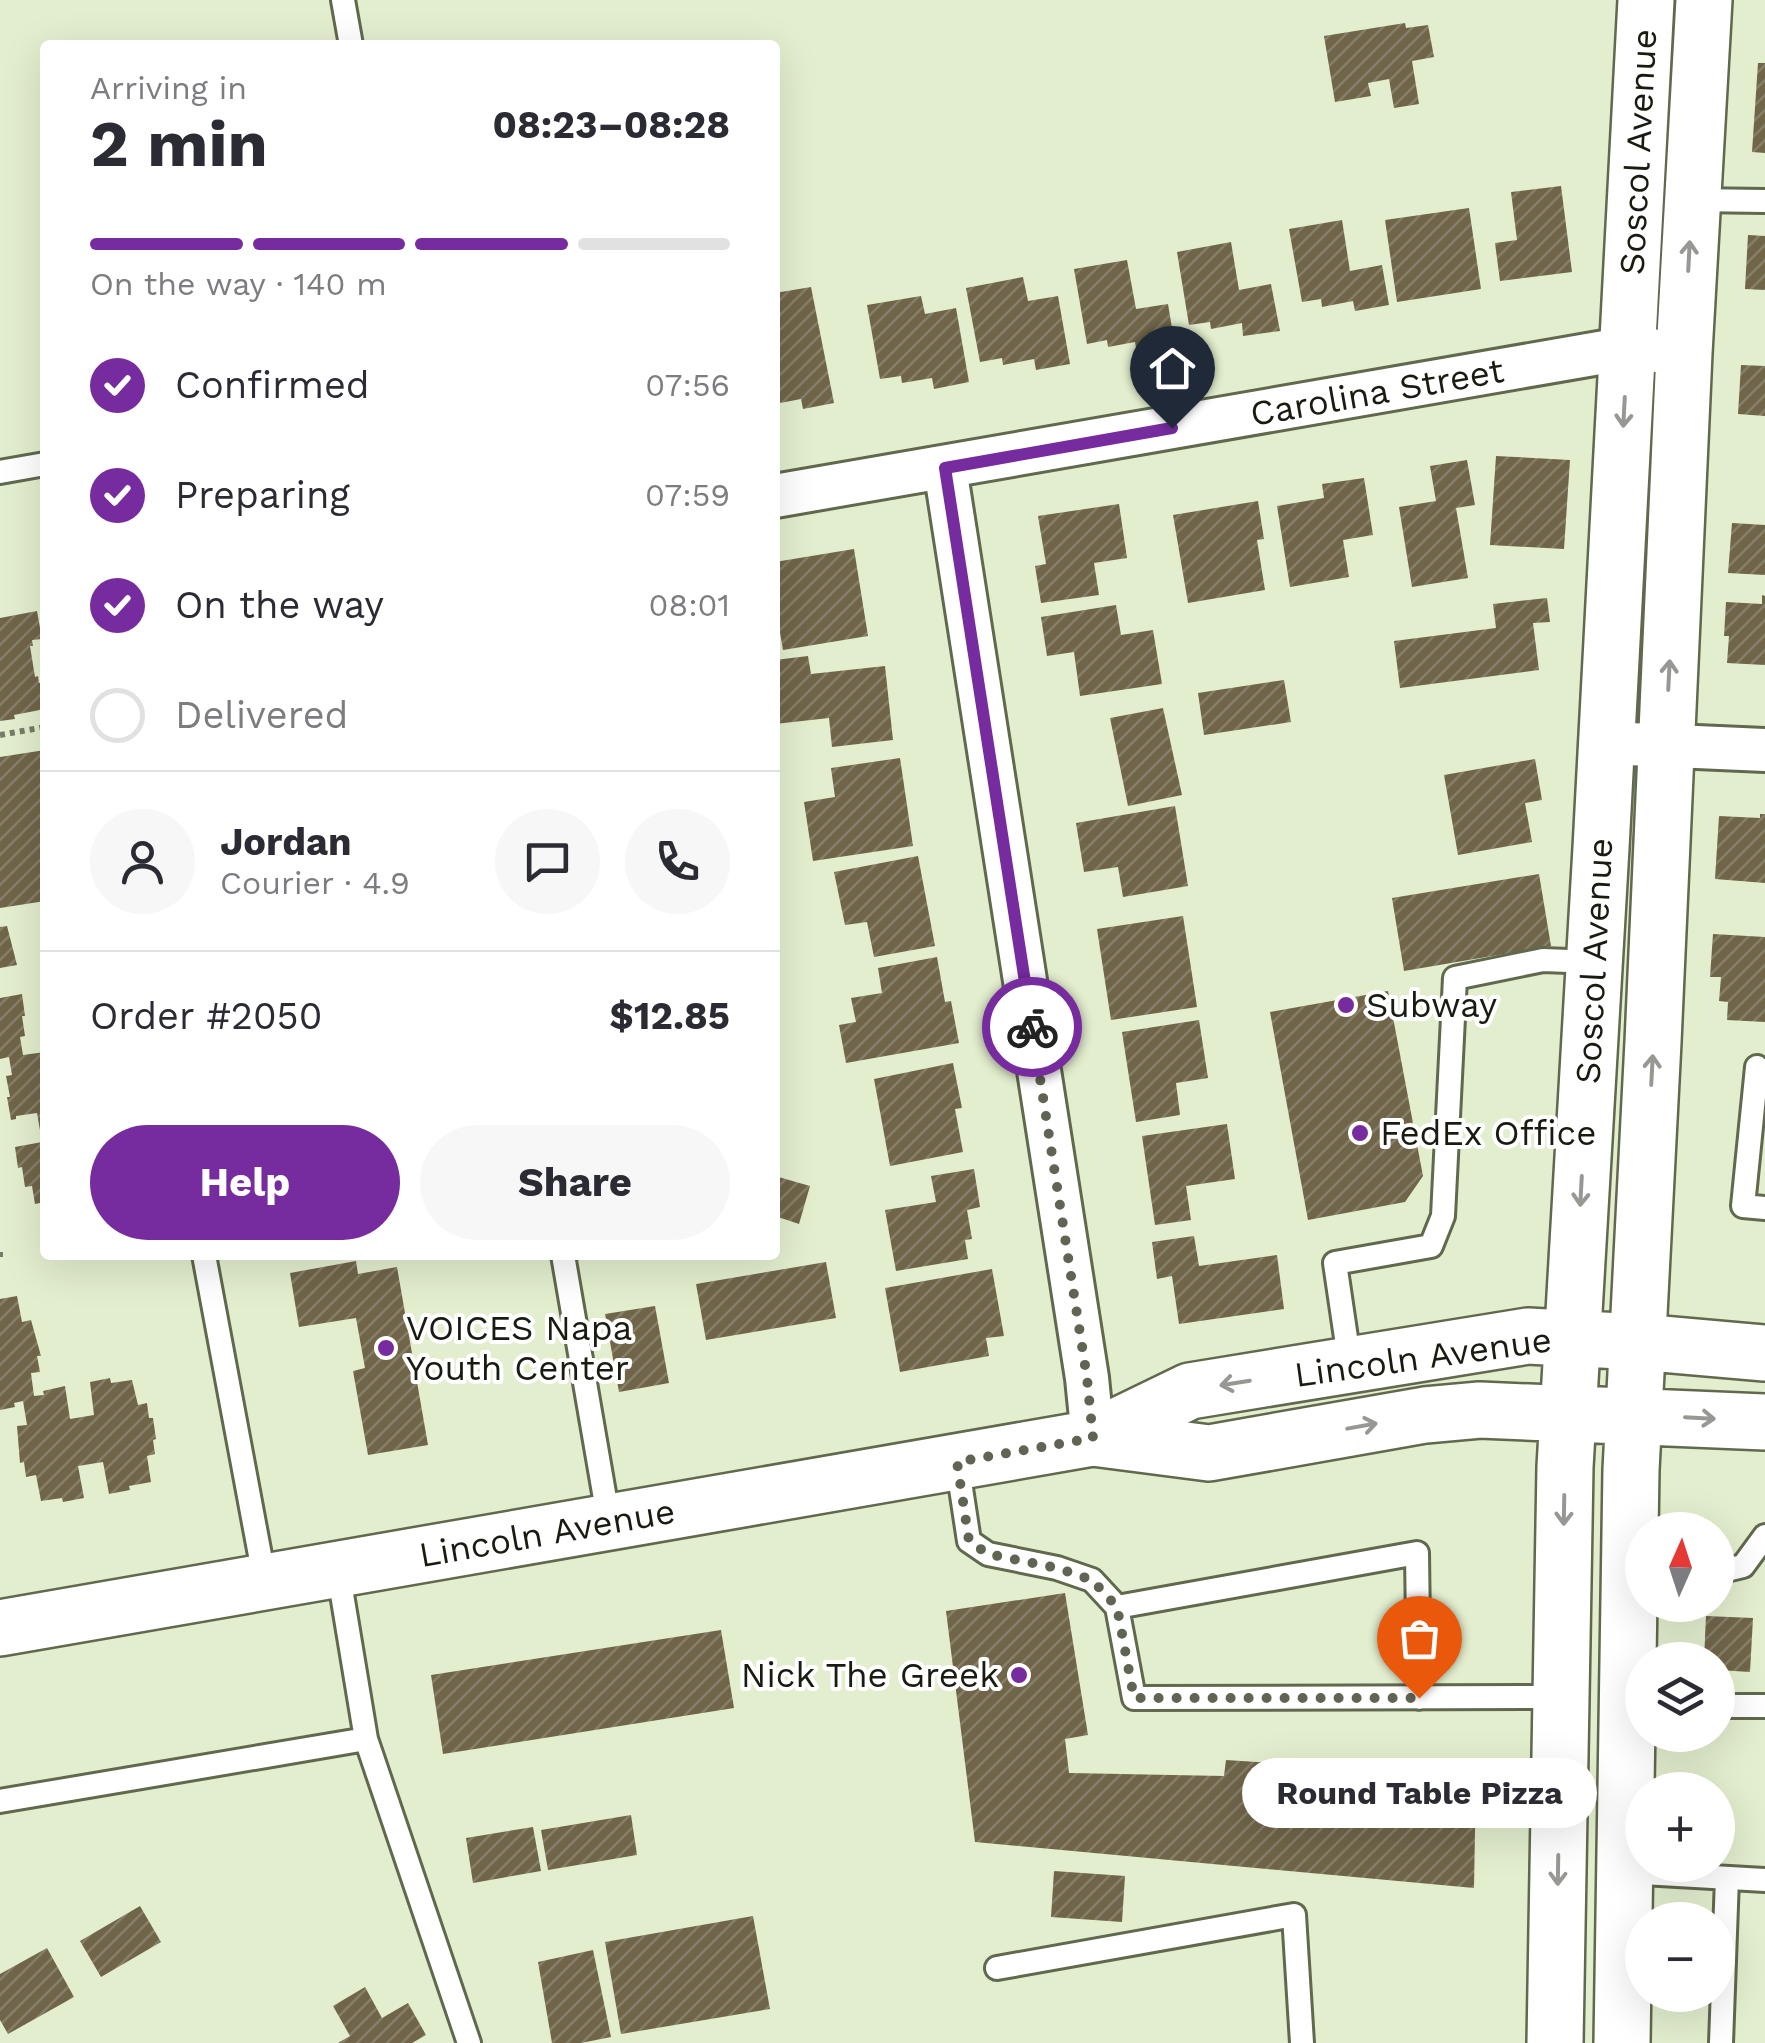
<!DOCTYPE html>
<meta charset="utf-8">
<style>
body{margin:0;font-family:"Work Sans",sans-serif;background:#f7f7f7;color:#2b2b33;height:100vh;display:flex;flex-direction:column;font-size:38px;white-space:nowrap}
*{box-sizing:border-box;margin:0}
p{font-size:32px;color:#7c7c81}
.icon{flex:none;width:55px;height:55px;fill:none;stroke:currentColor;stroke-width:2;stroke-linecap:round;stroke-linejoin:round}
.map{position:relative;flex:1;overflow:hidden}
.panel{position:absolute;left:40px;top:40px;width:740px;height:1220px;display:flex;flex-direction:column;background:#fff;border-radius:10px;box-shadow:0 10px 40px #0002}
.panel>*{flex:none}
.needle{width:65px;rotate:3deg}
.fabs{position:absolute;left:1625px;top:1512px;display:grid;gap:20px}
.fabs a{display:grid;place-items:center;width:110px;height:110px;border-radius:50%;background:#fff;box-shadow:0 10px 40px #0002;font-size:50px}
.pin{position:absolute;display:grid;place-items:center;width:85px;height:85px;color:#fff;margin:-102px -42px;border-radius:50% 50% 50% 0;rotate:-45deg;box-shadow:0 0 10px #0007}
.pin .icon{rotate:45deg}
.courier{position:absolute;display:grid;place-items:center;width:100px;height:100px;margin:-50px;border:8px solid #762c9f;border-radius:50%;background:#fff;color:#222;box-shadow:0 2px 12px #0007}
.bubble{position:absolute;height:70px;border-radius:35px;background:#fff;box-shadow:0 10px 40px #0002;font-size:32px;font-weight:700;line-height:70px;text-align:center}
.headline em{font-style:normal;font-weight:700}
.headline div{display:flex;flex-direction:column-reverse}
.headline{display:flex;align-items:center;justify-content:space-between;height:170px;padding:0 50px}
h1{font-size:65px;font-weight:700;line-height:75px}
.bar{display:grid;grid-template-columns:repeat(4,1fr);gap:15px 10px;align-content:center;height:120px;padding:0 50px}
.bar i{height:12px;border-radius:8px;background:#e1e1e2}
.bar .current{background:#762c9f}
.bar p{grid-column:span 4}
.line{display:flex;align-items:center;gap:25px;padding:0 50px;border-top:2px solid #e1e1e2}
.line div{flex:1}
.round{display:grid;place-items:center;flex:none;width:105px;height:105px;border-radius:52px;background:#f7f7f7}
ol{padding:0 50px;list-style:none}
li{display:flex;align-items:center;gap:30px;height:110px}
li p{margin-inline-start:auto}
li .icon{padding:10px;border-radius:50%;background:#762c9f;color:#fff;stroke-width:4}
li:last-child{color:#7c7c81}
li i{width:55px;height:55px;border:5px solid #e1e1e2;border-radius:50%}
.action{display:flex;gap:20px;margin-top:auto;padding:20px 50px}
.action a{flex:1;height:115px;border-radius:60px;background:#762c9f;color:#fff;font-size:40px;font-weight:700;line-height:115px;text-align:center}
.action a+a{background:#f7f7f7;color:#2b2b33}
.map>svg:first-child{display:block}
.building{fill:url(#building-hatch)}
.lines{fill:none;stroke-linecap:round;stroke-linejoin:round}
.service-casing{stroke:#60684d;stroke-width:28}
.minor-casing{stroke:#60684d;stroke-width:48}
.secondary-casing{stroke:#60684d;stroke-width:60}
.path{stroke:#757c67;stroke-width:6;stroke-dasharray:5 5;stroke-linecap:butt}
.service{stroke:#fff;stroke-width:22}
.minor{stroke:#fff;stroke-width:42}
.secondary{stroke:#fff;stroke-width:55}
.oneway{stroke:#979893}
.done{stroke:#5f6552;stroke-width:10;stroke-dasharray:0 18}
.route{stroke:#762c9f;stroke-width:12}
.poi-dot{fill:#762c9f;stroke:#fff;stroke-width:4}
.labels{text-anchor:middle;stroke-width:8;stroke-linejoin:round;paint-order:stroke}
.street-label{font-size:35px;fill:#181b10;stroke:#fff}
.poi-label{font-size:35px;fill:#181b10;stroke:#fff;text-anchor:start}
</style>
<div class="map">
<svg width="1765" height="2043" viewBox="0 0 1765 2043">
<defs>
<pattern id="building-hatch" width="6" height="6" patternUnits="userSpaceOnUse" patternTransform="scale(2.5)"><rect width="6" height="6" fill="#706549"/><path d="M-1 1l2-2M0 6l6-6M5 7l2-2" fill="none" stroke="#867f6a"/></pattern>
</defs>
<rect width="100%" height="100%" fill="#e3eece"/>
<path class="building" d="M1405,23l1,5 22,-3 6,32 -22,4 7,43 -25,4 -5,-29 -21,4 3,13 -36,6 -11,-66z
M1758,63h7v90l-13,-1z
M1561,186l11,86 -72,9 -5,-38 22,-3 -6,-48z
M1469,208l12,81 -84,13 -12,-82z
M1342,220l8,51 32,-6 7,40 -34,6 -2,-10 -31,6 -1,-8 -19,3 -13,-73z
M1748,235l17,1v54l-20,-1z
M1231,242l8,48 32,-6 9,47 -37,5 -1,-13 -31,6 -1,-7 -21,3 -12,-73z
M1127,260l9,49 32,-5 7,42 -38,7 -2,-11 -27,5 -1,-7 -20,4 -13,-75z
M1023,277l5,24 30,-5 12,68 -34,6 -2,-11 -31,6 -1,-7 -22,4 -14,-74z
M811,287l23,116 -31,6 -2,-10 -26,5v-111z
M921,296l4,18 31,-6 13,74 -35,7 -2,-11 -30,5 -1,-7 -21,3 -13,-74z
M1741,365l24,1v50l-27,-2z
M1496,456l74,4 -6,89 -74,-4z
M1467,460l8,45 -19,3 12,70 -56,9 -13,-80 37,-6 -6,-35z
M1364,478l9,57 -30,5 6,37 -59,10 -13,-81 47,-8 -2,-14z
M1258,501l6,38 -7,1 8,50 -77,13 -15,-88z
M1119,504l8,54 -33,5 5,32 -58,8 -6,-37 11,-2 -8,-48z
M1732,523l33,2v50l-37,-2z
M854,549l14,87 -85,14 -8,-47v-41z
M1762,595l3,1v69l-38,-2 2,-27h-5l2,-34 36,2z
M1547,598l3,24 -17,1 6,47 -139,18 -6,-47 102,-13 -3,-24z
M1116,605l5,30 32,-5 9,54 -82,12 -6,-44 -27,4 -6,-39z
M37,611l5,28 -10,1 1,6h-3l5,31 3,-1 1,7 6,-1v27l-31,6 1,4 -15,2v-103z
M808,656l3,18 74,-8 8,74 -61,7 -3,-29 -54,6v-64z
M1284,680l7,42 -87,13 -6,-42z
M1163,708l19,87 -54,11 -18,-88z
M45,750v151l-45,7v-151z
M900,758l13,88 -100,15 -9,-59 31,-5 -4,-29z
M1535,759l7,41 -17,3 7,39 -74,13 -14,-80z
M1175,806l13,80 -65,11 -5,-30 -34,5 -8,-49z
M1760,814h5v69l-50,-4 4,-63 41,2z
M918,856l17,90 -61,11 -7,-35 -22,3 -11,-53z
M1539,874l12,72 -147,25 -12,-73z
M1183,916l14,91 -86,13 -14,-91z
M7,926l10,39 -17,3v-41z
M1713,934l52,3v85l-38,-2 1,-18 -9,-1 2,-24h-11z
M937,957l8,45 6,-1 8,42 -113,20 -7,-38 17,-3 -5,-24 31,-5 -4,-25z
M1388,991l35,185 -18,26 -97,18 -38,-208z
M22,994l3,22h-3l3,20 -5,1 3,18 22,-3v150l-10,2 -3,-18 -7,1 -3,-20 -4,1 -3,-21 27,-5 -5,-29 -21,3v3l-5,1 -4,-23h3l-4,-21 6,-1 -3,-18 -9,2v-61z
M1199,1020l9,58 -32,5 4,32 -44,7 -14,-90z
M953,1063l9,45 -7,1 8,43 -73,14 -16,-87z
M1227,1124l8,55 -49,7 5,34 -36,5 -13,-89z
M974,1169l6,38 -13,3 5,29 -7,1 3,19 -72,12 -11,-61 51,-8 -5,-26z
M775,1176l35,10 -11,38 -24,-8z
M1194,1236l5,30 78,-11 7,54 -105,15 -7,-48 -15,3 -5,-37z
M356,1261l2,13 39,-7 31,178 -60,10 -15,-84 12,-3 -9,-50 -57,9 -9,-54z
M826,1262l10,56 -130,22 -10,-56z
M992,1269l12,67 -18,2 3,18 -89,16 -15,-84z
M17,1296l5,26 9,-2 10,36h-4l3,16 -9,1 3,23 10,-1 -1,-4 22,-5 5,33 24,-4 -4,-33 20,-4 1,5 21,-3 6,25 9,-2 2,15h4l3,21 -3,1 2,14 -8,2 4,26 -22,4 1,4 -21,4 -6,-32 -25,4 6,32 -21,4 -1,-4 -21,3 -5,-26 -10,2 -2,-15 -4,1 -3,-37 10,-1 -4,-24 -9,2 1,4 -15,3v-111z
M655,1306l14,77 -50,9 -14,-78z
M1065,1593l23,142 -23,4 4,34 155,3 2,-16 250,16 -2,112 -499,-46 -29,-231z
M1706,1616l47,2 -3,54 -32,-2v-10h-14z
M721,1630l13,78 -291,46 -12,-79z
M631,1815l6,40 -89,15 -7,-40z
M533,1827l8,44 -68,12 -7,-45z
M1054,1871l71,5 -3,46 -71,-5z
M140,1906l21,36 -60,35 -21,-36z
M753,1916l17,93 -149,25 -16,-92z
M47,1948l27,49 -66,37 -8,-14v-46z
M593,1950l18,87 -30,6h-29l-14,-81z
M365,1987l17,31 26,-15 18,32 -14,8h-74l12,-7 -17,-30z"/>
<g class="lines">
<defs>
<path id="service" d="M343,0l8,45
M1692,200l73,1
M0,472l45,-8
M1757,1067l-14,139 22,2
M204,1255l61,327
M563,1255l46,267
M1350,1365l-15,-102 96,-17 12,-30 12,-238 88,-18 51,2
M957,1462l12,79 19,13 69,14 35,12 25,27 17,91 427,-1
M338,1570l28,169 103,304
M1718,1572l25,-6 22,-30
M1117,1607l300,-54 2,145
M1718,1706h47
M0,1801l366,-62
M1625,1872l140,8
M997,1968l297,-53 8,128
M1721,2043l6,-165"/>
<path id="minor" d="M945,468l142,910 6,60
M775,496l853,-148 30,3
M1606,743l159,7"/>
<path id="secondary" d="M1093,1438l116,15 216,-38 55,-5 285,12
M0,1628l1093,-190 97,-47 338,-55 111,6 126,11
M1555,2043l10,-576 36,-619 45,-848
M1622,2043l9,-573 22,-428 31,-689 20,-353"/>
</defs>
<use href="#service" class="service-casing"/>
<use href="#minor" class="minor-casing"/>
<use href="#secondary" class="secondary-casing"/>
<path class="path" d="M0,735l45,-8
M0,1252v7"/>
<use href="#service" class="service"/>
<use href="#minor" class="minor"/>
<use href="#secondary" class="secondary"/>
</g>
<defs><path id="oneway-shaft" d="M-6 0H5M1.5-3L5.5 0L1.5 3" fill="none" stroke-width="1.6" stroke-linecap="round" stroke-linejoin="round" transform="scale(2.5)"/></defs>
<g class="oneway">
<use href="#oneway-shaft" transform="translate(1689 256) rotate(-87)"/>
<use href="#oneway-shaft" transform="translate(1624 412) rotate(93)"/>
<use href="#oneway-shaft" transform="translate(1669 675) rotate(-87)"/>
<use href="#oneway-shaft" transform="translate(1652 1070) rotate(-87)"/>
<use href="#oneway-shaft" transform="translate(1581 1191) rotate(93)"/>
<use href="#oneway-shaft" transform="translate(1235 1383) rotate(171)"/>
<use href="#oneway-shaft" transform="translate(1700 1418) rotate(3)"/>
<use href="#oneway-shaft" transform="translate(1362 1426) rotate(-10)"/>
<use href="#oneway-shaft" transform="translate(1564 1510) rotate(91)"/>
<use href="#oneway-shaft" transform="translate(1558 1870) rotate(91)"/>
</g>
<g class="lines">
<path class="done" d="M1032,1027l55,351 6,60 -136,24 12,79 19,13 69,14 35,12 25,27 17,91h285"/>
<path class="route" d="M1032,1027l-87,-559 227,-40"/>
</g>
<g class="poi-dot">
<circle cx="1346" cy="1005" r="10"/>
<circle cx="1360" cy="1133" r="10"/>
<circle cx="386" cy="1348" r="10"/>
<circle cx="1019" cy="1675" r="10"/>
</g>
<g class="labels">
<g class="street-label">
<text transform="translate(1638 152) rotate(-87)" y="12">Soscol Avenue</text>
<text transform="translate(1377 392) rotate(-10)" y="12">Carolina Street</text>
<text transform="translate(1594 961) rotate(-87)" y="12">Soscol Avenue</text>
<text transform="translate(1423 1357) rotate(-8)" y="12">Lincoln Avenue</text>
<text transform="translate(547 1533) rotate(-10)" y="12">Lincoln Avenue</text>
</g>
<g class="poi-label">
<text x="1366" y="1017">Subway</text>
<text x="1380" y="1145">FedEx Office</text>
<text x="406" y="1340">VOICES Napa<tspan x="406" dy="40">Youth Center</tspan></text>
<text x="999" y="1687" text-anchor="end">Nick The Greek</text>
</g>
</g>
</svg>
<div class="fabs">
<a><svg class="needle" viewBox="-14 -14 28 28"><path d="M0-13l5 13h-10z" fill="#e53935"/><path d="M0 13l5-13h-10z" fill="#7c7c81"/></svg></a>
<a><svg class="icon" aria-label="layers" viewBox="0 0 24 24"><path d="M12 4l9 5-9 5-9-5zM3 14l9 5 9-5"/></svg></a>
<a>+</a>
<a>−</a>
</div>
<div class="pin" style="left:1419px;top:1698px;background:#ea580c"><svg class="icon" aria-label="bag" viewBox="0 0 24 24"><path d="M5 8h14l-1 12H6zM9 8a3 3 0 0 1 6 0"/></svg></div>
<div class="pin" style="left:1172px;top:428px;background:#1f2937"><svg class="icon" aria-label="home" viewBox="0 0 24 24"><path d="M3 11l9-7 9 7M6 9v11h12V9"/></svg></div>
<div class="courier" style="left:1032px;top:1027px"><svg class="icon" aria-label="bike" viewBox="0 0 24 24"><circle cx="6" cy="16" r="4"/><circle cx="18" cy="16" r="4"/><path d="M6 16l4-8h5l3 8M10 8l3 8H6M13 5h3"/></svg></div>
<div class="bubble" style="left:1242px;top:1758px;width:355px">Round Table Pizza</div>
<section class="panel">
<div class="headline"><div><h1>2 min</h1><p>Arriving in</p></div><em>08:23–08:28</em></div>
<div class="bar"><i class="current"></i><i class="current"></i><i class="current"></i><i></i><p>On the way · 140 m</p></div>
<ol>
<li><svg class="icon" aria-label="check" viewBox="0 0 24 24"><path d="M5 12l5 5 9-10"/></svg>Confirmed<p>07:56</p></li>
<li><svg class="icon" aria-label="check" viewBox="0 0 24 24"><path d="M5 12l5 5 9-10"/></svg>Preparing<p>07:59</p></li>
<li><svg class="icon" aria-label="check" viewBox="0 0 24 24"><path d="M5 12l5 5 9-10"/></svg>On the way<p>08:01</p></li>
<li><i></i>Delivered</li>
</ol>
<div class="line" style="height:180px"><a class="round"><svg class="icon" aria-label="person" viewBox="0 0 24 24"><circle cx="12" cy="8" r="4"/><path d="M4 21q1-7 8-7t8 7"/></svg></a><div><b>Jordan</b><p>Courier · 4.9</p></div><a class="round"><svg class="icon" aria-label="chat" viewBox="0 0 24 24"><path d="M4 5h16v11H9l-5 4z"/></svg></a><a class="round"><svg class="icon" aria-label="phone" viewBox="0 0 24 24"><path d="M5 4h4l2 5-3 2q2 4 5 5l2-3 5 2v4C11 20 4 13 5 4z"/></svg></a></div>
<div class="line" style="height:130px"><div>Order #2050</div><b>$12.85</b></div>
<div class="action"><a>Help</a><a>Share</a></div>
</section>
</div>
